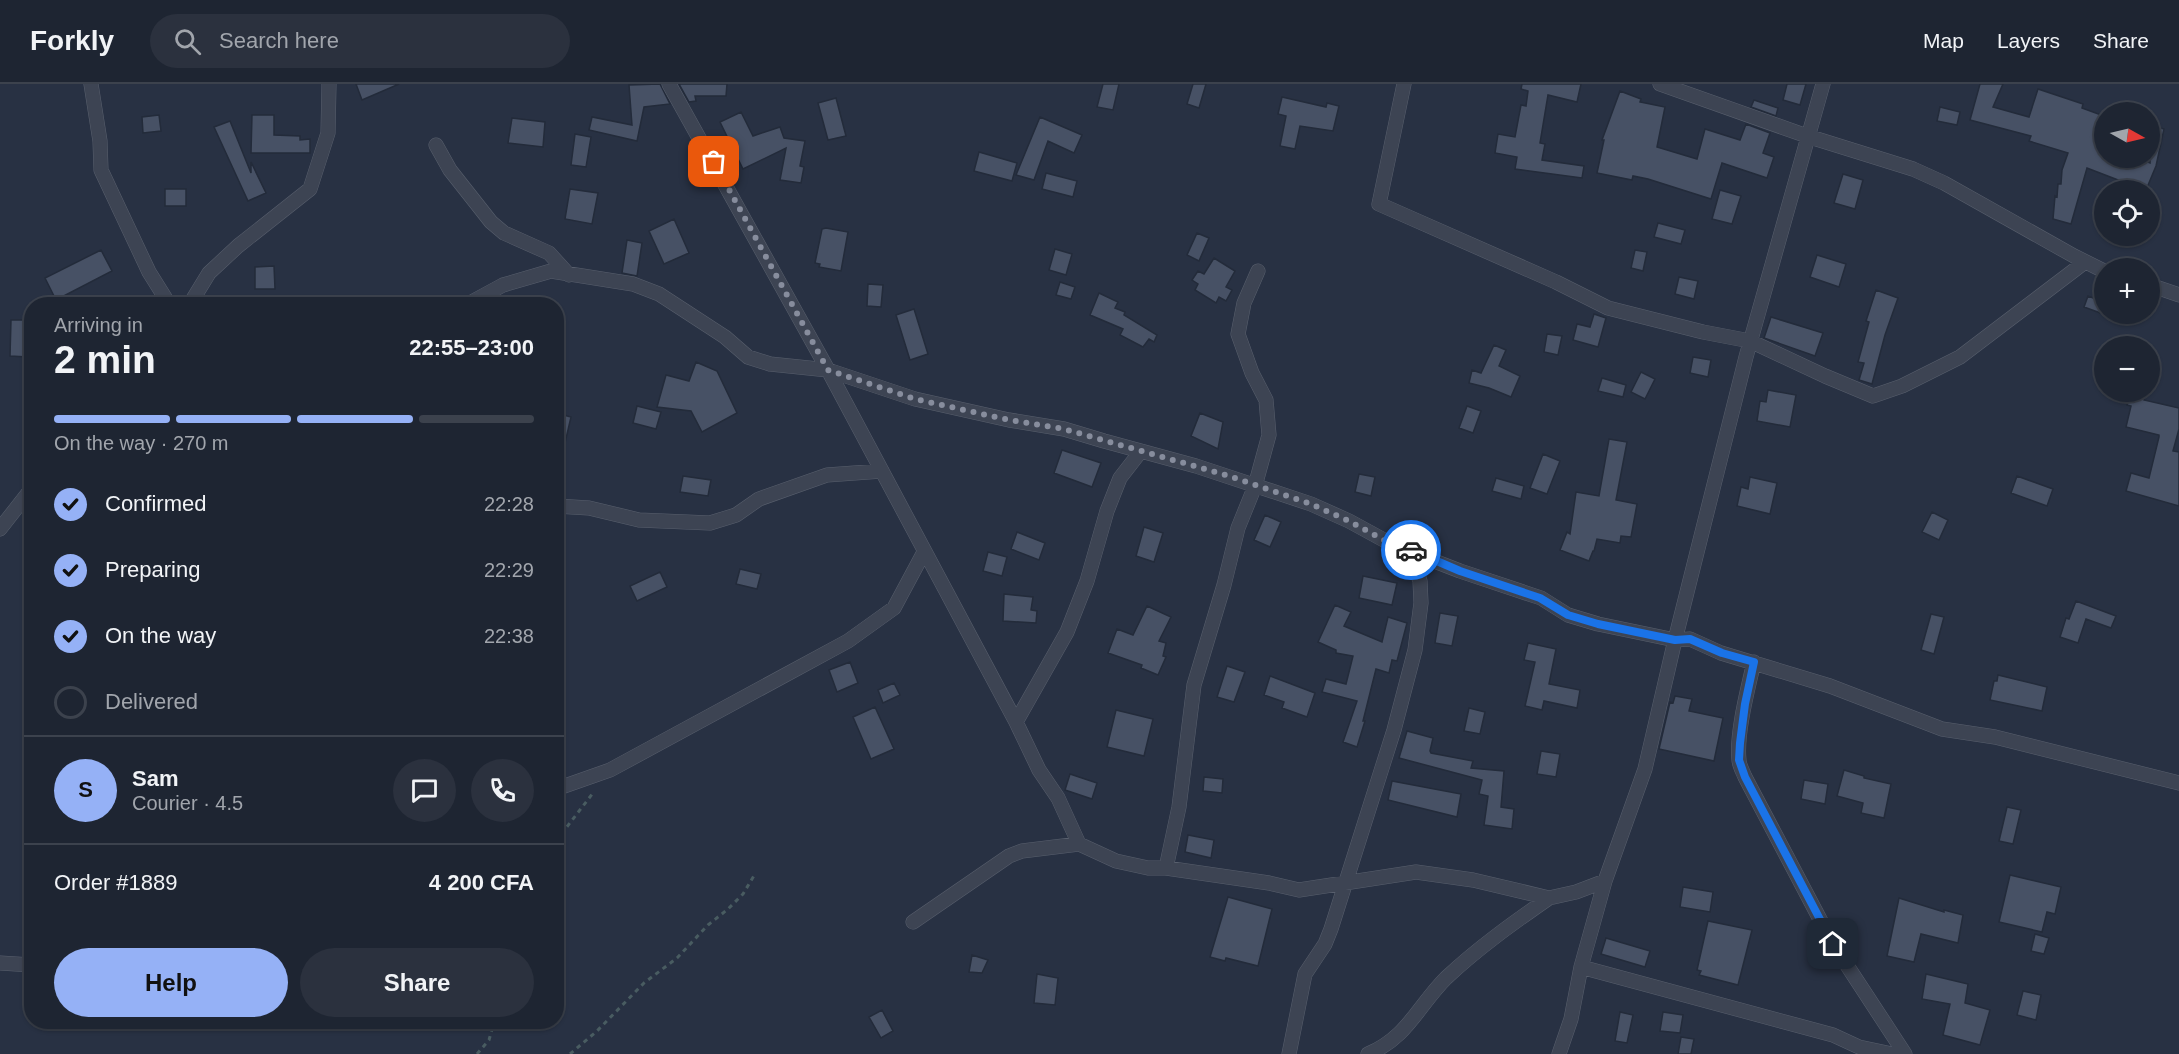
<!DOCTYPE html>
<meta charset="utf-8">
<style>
body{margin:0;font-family:Helvetica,sans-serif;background:#2b313e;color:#f1f3f6;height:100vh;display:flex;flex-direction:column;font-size:22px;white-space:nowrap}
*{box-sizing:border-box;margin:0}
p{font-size:20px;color:#a1a5ac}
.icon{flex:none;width:33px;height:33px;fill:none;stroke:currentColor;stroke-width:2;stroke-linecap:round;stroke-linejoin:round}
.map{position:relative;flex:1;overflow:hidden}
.sheet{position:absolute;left:24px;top:213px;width:540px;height:732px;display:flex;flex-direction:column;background:#1e2532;border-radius:24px;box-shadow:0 2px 4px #0004,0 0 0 2px #3c424d}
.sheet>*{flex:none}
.needle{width:39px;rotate:98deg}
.fabs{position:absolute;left:2094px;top:18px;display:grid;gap:12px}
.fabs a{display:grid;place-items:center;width:66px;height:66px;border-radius:50%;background:#1e2532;box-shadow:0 2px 4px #0004,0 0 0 2px #3c424d;font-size:30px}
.pin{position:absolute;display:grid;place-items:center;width:51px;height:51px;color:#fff;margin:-26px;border-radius:12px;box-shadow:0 3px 9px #0006}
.courier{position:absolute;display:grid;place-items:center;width:60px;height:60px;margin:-30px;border:4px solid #1a73e8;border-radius:50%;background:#fff;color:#222;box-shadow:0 2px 8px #0007}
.overview em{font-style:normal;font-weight:700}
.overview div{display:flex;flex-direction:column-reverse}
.overview{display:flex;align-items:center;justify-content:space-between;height:102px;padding:0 30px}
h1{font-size:39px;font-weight:700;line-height:45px}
.bar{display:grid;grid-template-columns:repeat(4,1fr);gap:9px 6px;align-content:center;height:72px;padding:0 30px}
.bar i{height:8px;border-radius:4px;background:#3c424d}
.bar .selected{background:#95b1f6}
.bar p{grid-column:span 4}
.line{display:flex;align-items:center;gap:15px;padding:0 30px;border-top:2px solid #3c424d}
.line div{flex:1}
.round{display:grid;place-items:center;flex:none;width:63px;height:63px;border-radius:32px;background:#2b313e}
ol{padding:0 30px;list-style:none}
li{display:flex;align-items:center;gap:18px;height:66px}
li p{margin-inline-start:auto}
li .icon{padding:6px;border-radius:50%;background:#95b1f6;color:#111;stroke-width:4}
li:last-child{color:#a1a5ac}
li i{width:33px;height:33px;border:3px solid #3c424d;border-radius:50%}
.button{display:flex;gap:12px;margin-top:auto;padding:12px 30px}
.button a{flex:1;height:69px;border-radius:36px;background:#95b1f6;color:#111;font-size:24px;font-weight:700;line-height:69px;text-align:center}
.button a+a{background:#2b313e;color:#f1f3f6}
header{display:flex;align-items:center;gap:36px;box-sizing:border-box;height:84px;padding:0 30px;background:#1e2532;border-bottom:2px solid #3c424d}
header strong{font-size:28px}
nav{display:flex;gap:33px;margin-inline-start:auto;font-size:21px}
.search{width:420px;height:54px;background:#2b313e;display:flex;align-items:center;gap:15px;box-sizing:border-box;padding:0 21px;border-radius:33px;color:#a1a5ac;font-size:22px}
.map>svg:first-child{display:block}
.building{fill:#475165;stroke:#232b3a;stroke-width:1.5}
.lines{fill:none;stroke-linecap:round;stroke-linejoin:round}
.street-casing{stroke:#585f6d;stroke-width:15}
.path{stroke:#495c61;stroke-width:3;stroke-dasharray:4.5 4.5;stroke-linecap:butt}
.street{stroke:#3d4453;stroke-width:14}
.done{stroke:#878d9d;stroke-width:6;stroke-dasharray:0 10.8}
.route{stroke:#1a73e8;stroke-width:8}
</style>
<header>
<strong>Forkly</strong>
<div class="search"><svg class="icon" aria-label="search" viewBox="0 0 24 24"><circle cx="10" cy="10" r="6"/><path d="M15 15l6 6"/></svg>Search here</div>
<nav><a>Map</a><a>Layers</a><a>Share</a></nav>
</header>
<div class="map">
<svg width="2179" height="970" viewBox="0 0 2179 970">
<rect width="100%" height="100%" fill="#283143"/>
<path class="building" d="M356,0h43l-37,16z
M660,0l10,20 -26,3 -7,34 -48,-11 3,-13 40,8 -3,-40z
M679,0h48l-1,12h-31l1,5 -7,1z
M1103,0h16l-6,26 -16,-3z
M1193,0h13l-7,24 -12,-4z
M1522,0h59l-4,18 -29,-7 -8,48 5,1 -3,16 42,6 -2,12 -67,-9 2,-12 -22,-4 3,-19 17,3 6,-32 5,1 2,-15 -7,-2z
M1787,0h19l-6,21 -17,-5z
M1980,0h23l-10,23 36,10 9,-28 45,15 -1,4 22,8v42h33l13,5v-38l14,4 -8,37 -10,24h-33l5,-10 -31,-12 -16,56 -18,-5 2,-23 2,1 1,-13h3l1,-14 6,-17 -39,-12 2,-5 -61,-16z
M1620,7l21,8 -1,3 25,5 -8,40 40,12 8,-30 35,11 6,-16 24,9 -7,20 11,4 -7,21 -45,-15 -11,36 -63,-20 -15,-3 -1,4 -35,-7 7,-33h-2z
M1282,13l44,10 1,-4 12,3 -6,25 -33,-5 -5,23 -15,-3 6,-30 -8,-2z
M836,14l10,38 -18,4 -10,-37z
M1754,16l24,8 -2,8 -25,-9z
M1940,23l20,5 -3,13 -20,-4z
M741,28l12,24 27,-9 4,11 21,3 -5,25 4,1 -3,16 -21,-3 6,-32 -43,21 -23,-47z
M159,31l2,16 -18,2 -1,-16z
M252,31h22v20l26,1v4l10,-1v14h-59z
M1040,33l42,18 -8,18 -26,-12 -14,39 -18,-5z
M512,34l33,4 -2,25 -35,-4z
M230,37l21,52v-11l15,31 -18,8 -34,-74z
M575,50l16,3 -5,30 -15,-2z
M979,68l38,11 -5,18 -38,-10z
M1046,89l31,8 -4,16 -31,-8z
M1843,90l20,6 -8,29 -21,-6z
M165,105h21v17h-21z
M570,105l28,4 -6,31 -27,-5z
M1720,106l21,6 -9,28 -20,-5z
M674,135l15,34 -25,11 -15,-33z
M1658,139l27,7 -4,14 -27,-7z
M826,144l22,4 -7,39 -22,-4 1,-3 -5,-1 7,-34z
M1197,149l12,5 -10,23 -12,-6z
M627,156l15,3 -5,33 -15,-3z
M1055,165l17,5 -6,21 -17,-5z
M101,166l11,21 -56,29 -11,-22z
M1635,166l12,2 -4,19 -12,-3z
M1817,171l29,9 -7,23 -29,-10z
M1214,174l21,13 -9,16 6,3 -6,11 -7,-4 -3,6 -21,-13 3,-6 -6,-4 6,-9 6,3z
M274,182l1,23h-20v-22z
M1679,193l19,4 -4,18 -19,-5z
M1060,198l15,5 -4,12 -15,-4z
M868,200l15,1 -2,22 -14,-1z
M1876,206l22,8 -13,37 -13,49 -13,-4 5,-17 -6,-1 11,-40 -3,-1z
M1099,209l19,9 -3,6 10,4 -1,3 33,20 -3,7 -5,-3 -6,8 -23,-12 3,-6 -33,-14z
M2088,212l16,6v12h23l-2,8 -41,-15z
M914,225l14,45 -18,6 -14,-45z
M1594,230l12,4 -8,29 -25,-7 4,-16 13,3z
M1771,233l52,16 -8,23 -51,-18z
M11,236h18l-1,37 -18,-1z
M1547,250l15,2 -4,19 -14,-3z
M1494,261l12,5 -7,16 21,10 -9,21 -22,-9 -20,-5 3,-13 9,3z
M1693,273l18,3 -3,17 -18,-4z
M696,278l21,9 20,42 -35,19 -11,-21 -34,-4 9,-32 23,6z
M1641,288l14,7 -10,20 -14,-7z
M1602,294l24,7 -3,12 -25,-6z
M1768,306l28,5 -6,32 -33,-6 3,-20 6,1z
M2130,308l15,3 -1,5 35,8v21l-6,22 6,1v54l-53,-15 5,-18 18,5 10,-41v-2l-33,-8 5,-21 -4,-1z
M637,322l24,6 -5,17 -23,-6z
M1467,322l14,5 -8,22 -14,-5z
M556,329l15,4 -9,39 -6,-1z
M1200,329l23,9 -5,27 -27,-13z
M1609,355l18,3 -11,58 21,4 -6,33 -10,-1 -1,7 -23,-4 -3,12h-1l-4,10 -29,-11 7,-18 3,2 6,-42 23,4z
M1062,366l39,13 -9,24 -38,-14z
M1543,370l17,7 -13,33 -17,-6z
M1359,390l16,3 -4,19 -16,-4z
M683,392l28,4 -3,16 -28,-4z
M2017,392l36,13 -6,17 -36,-13z
M1750,393l27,6 -7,31 -33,-8 4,-19 7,2z
M1496,394l28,8 -3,13 -29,-8z
M1932,428l16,8 -9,20 -17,-8z
M1265,431l16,7 -11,25 -16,-7z
M1144,443l19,6 -9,29 -18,-6z
M1017,448l28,11 -6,17 -28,-11z
M988,468l19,5 -5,19 -19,-5z
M740,485l21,5 -4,15 -21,-5z
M660,488l7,15 -30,14 -7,-15z
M1363,492l34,7 -5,22 -33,-7z
M1004,510l29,3 -2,13 6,1 -1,12 -33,-2z
M2076,517l40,15 -5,12 -25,-9 -8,24 -18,-6 6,-19 3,1z
M1335,521l16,7 -7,14 38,16 6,-25 19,6 -10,38 -5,-1 -3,13 -13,-4 -13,52h2l-8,26 -14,-5 14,-41 -35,-9 4,-13 20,5 7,-28 -17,-3v-3l-18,-8z
M1147,522l24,11 -12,24 7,2 -3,13 3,1 -8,18 -17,-7 1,-3 -34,-12 9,-24 16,6z
M1440,529l18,3 -6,30 -17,-3z
M1931,530l13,3 -10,37 -13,-4z
M1528,559l28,6 -7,35 31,6 -3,18 -33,-7 -2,9 -17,-4 10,-44 -11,-2z
M850,578l8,21 -21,9 -8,-22z
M1227,582l18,6 -11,30 -17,-5z
M1998,591l49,12 -5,24 -52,-11 4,-19h3z
M1270,592l45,17 -8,24 -25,-9 2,-6 -20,-7z
M894,599l6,12 -17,8 -5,-13z
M1675,612l17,3 -3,12 34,7 -9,43 -55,-12 11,-47 3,1z
M875,623l19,42 -23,10 -18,-42z
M1469,624l16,4 -5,22 -16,-3z
M1116,626l37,9 -9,37 -37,-9z
M1407,647l26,7 -3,13 1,2 42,8 -2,7 33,3 -3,36 13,2 -2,20 -28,-4 4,-29 -9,-2 3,-14 -83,-22z
M1541,667l19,3 -4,23 -19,-3z
M1844,686l20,6v2l27,6 -7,34 -23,-5 2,-10 -26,-7z
M1070,690l27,9 -5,16 -27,-9z
M1204,693l19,2 -1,14 -19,-2z
M1804,696l24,4 -3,20 -24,-5z
M1392,697l69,13 -4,23 -69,-17z
M2007,723l14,3 -8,34 -14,-3z
M1188,751l26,5 -3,18 -26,-6z
M2010,791l51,12 -6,27 -8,-2 -5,20 -43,-10z
M1683,803l30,5 -3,20 -30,-5z
M1228,813l44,12 -14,57 -32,-8 -1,3 -15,-4z
M1899,814l45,14v-2l19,5 -5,28 -37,-9 -7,28 -27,-6z
M1708,837l44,9 -14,55 -39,-10 2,-4 -4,-1z
M2035,850l14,4 -5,16 -13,-3z
M1606,854l44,13 -5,16 -44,-13z
M972,871l16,5 -6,13 -13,-1z
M1037,890l21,4 -3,27 -21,-2z
M1926,890l42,10 -3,19 25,7 -10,35 -37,-10 7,-31 -28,-5z
M2023,907l18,4 -5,25 -19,-5z
M882,926l11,21 -12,7 -12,-21z
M1620,928l13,3 -6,28 -12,-2z
M1663,928l20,3 -3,18 -20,-2z
M1681,953l13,2 -3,15h-13z"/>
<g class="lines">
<defs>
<path id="street" d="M91,0l9,57 1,29 48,102 20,32
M669,0l159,286 188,352 51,-90 20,-51 20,-70 13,-33 21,-27
M1404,0l-25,120 177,78 52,26 95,24 47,9 75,35 48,20 29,-10 58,-29 125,-95
M1660,0l147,52 106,33 31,14 130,73 30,15
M436,61l14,25 41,52 13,11 45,20 20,22
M2150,201l29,10
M190,220l19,-31 29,-27 72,-57 18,-56 1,-49
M468,220l35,-19 48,-14 82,13 26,10 66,43 23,20 22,7 58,6 87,29 94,21 55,9 40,12 92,25 115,38 38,17 44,24 67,26 81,27 27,17 30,9 77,16 15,-1 31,14 109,33 112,43 53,8 184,46
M556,422l33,2 50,12 71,3 26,-8 23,-16 68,-24 55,-4
M0,445l32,-41
M1754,578c-6,26 -18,72 -15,98 0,5 4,12 6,17l88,167 72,110
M1016,638l23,48 19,28 21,46
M556,705l54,-19 238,-129 46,-33 30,-56
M1166,784l13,-61 15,-122 30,-100 14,-57 17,-42 14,-51 -3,-35 -14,-27 -14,-39 6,-31 14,-32
M913,838l96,-66 13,-5 57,-7 37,17 32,7h18l103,15 30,7 117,-18 57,8 76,18 27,-6 29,-11
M0,879l32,2
M1581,883l252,68 26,12 33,7
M1289,970l16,-80 20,-30 6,-15 63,-199 21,-80 6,-47 -1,-22 -11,-32
M1368,970c39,-16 50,-48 78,-76 32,-30 67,-55 103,-80
M1559,970l12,-35 10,-52 24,-86 40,-112 30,-129 71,-283 77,-273"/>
</defs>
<use href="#street" class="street-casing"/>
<path class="path" d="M556,757l37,-48
M477,970l12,-14 5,-18
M570,970l27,-23 47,-48 33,-25 31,-33 20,-16 15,-15 12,-20"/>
<use href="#street" class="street"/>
</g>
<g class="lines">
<path class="done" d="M714,78l114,208 87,29 94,21 55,9 162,46 85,29 38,17 44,24 18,5"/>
<path class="route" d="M1411,466l49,21 80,27 28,17 30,9 77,16 15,-1 32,14 32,9 -9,42 -5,39 -1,17 6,17 88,167"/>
</g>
</svg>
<div class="fabs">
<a><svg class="needle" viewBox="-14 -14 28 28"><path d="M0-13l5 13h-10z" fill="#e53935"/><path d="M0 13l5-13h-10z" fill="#a1a5ac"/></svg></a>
<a><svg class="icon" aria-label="locate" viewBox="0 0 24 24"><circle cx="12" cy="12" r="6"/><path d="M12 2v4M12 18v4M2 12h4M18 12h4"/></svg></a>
<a>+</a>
<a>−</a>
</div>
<div class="pin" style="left:714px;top:78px;background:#ea580c"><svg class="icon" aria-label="bag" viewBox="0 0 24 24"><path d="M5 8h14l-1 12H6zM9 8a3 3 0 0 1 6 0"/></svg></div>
<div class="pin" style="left:1833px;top:860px;background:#1f2937"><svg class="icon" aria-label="home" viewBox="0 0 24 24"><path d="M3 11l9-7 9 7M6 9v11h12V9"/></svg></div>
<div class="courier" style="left:1411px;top:466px"><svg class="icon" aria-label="car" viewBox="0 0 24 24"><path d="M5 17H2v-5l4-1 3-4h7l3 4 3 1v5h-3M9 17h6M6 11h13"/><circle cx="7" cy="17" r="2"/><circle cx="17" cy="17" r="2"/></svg></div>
<section class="sheet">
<div class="overview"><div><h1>2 min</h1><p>Arriving in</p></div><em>22:55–23:00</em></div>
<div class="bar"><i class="selected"></i><i class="selected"></i><i class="selected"></i><i></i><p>On the way · 270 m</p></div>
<ol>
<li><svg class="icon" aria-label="check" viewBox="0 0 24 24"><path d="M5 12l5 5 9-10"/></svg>Confirmed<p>22:28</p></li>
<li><svg class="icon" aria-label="check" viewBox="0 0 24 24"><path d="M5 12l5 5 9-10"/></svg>Preparing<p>22:29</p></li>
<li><svg class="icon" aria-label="check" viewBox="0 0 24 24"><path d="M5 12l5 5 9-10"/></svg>On the way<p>22:38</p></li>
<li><i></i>Delivered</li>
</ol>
<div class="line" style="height:108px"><b class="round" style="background:#95b1f6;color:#111">S</b><div><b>Sam</b><p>Courier · 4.5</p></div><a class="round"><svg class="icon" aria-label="chat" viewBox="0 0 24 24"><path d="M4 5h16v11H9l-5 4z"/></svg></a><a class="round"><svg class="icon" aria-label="phone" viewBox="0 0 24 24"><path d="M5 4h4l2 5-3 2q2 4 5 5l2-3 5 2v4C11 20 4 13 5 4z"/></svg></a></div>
<div class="line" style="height:78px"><div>Order #1889</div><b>4 200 CFA</b></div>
<div class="button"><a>Help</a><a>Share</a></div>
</section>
</div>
